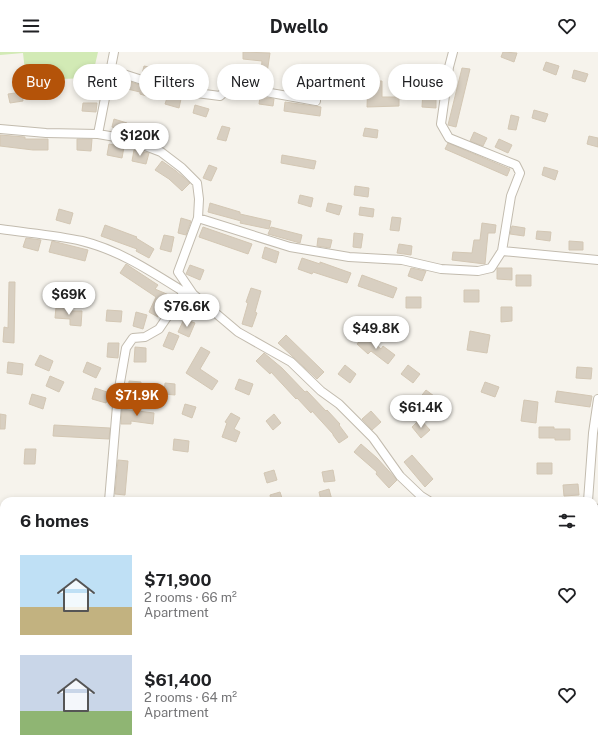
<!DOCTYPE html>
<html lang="en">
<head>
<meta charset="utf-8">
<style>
	body { margin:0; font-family:"Public Sans",sans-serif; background:#f6f6f6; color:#202124; height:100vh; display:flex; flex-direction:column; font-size:15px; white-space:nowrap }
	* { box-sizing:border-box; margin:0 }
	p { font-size:13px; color:#757577 }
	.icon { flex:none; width:22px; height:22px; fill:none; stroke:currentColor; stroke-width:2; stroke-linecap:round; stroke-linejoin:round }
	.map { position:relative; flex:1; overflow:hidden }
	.drawer { position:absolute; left:0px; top:445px; width:598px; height:256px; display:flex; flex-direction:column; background:#fff; border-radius:12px 12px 0 0; box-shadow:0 2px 6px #0003 }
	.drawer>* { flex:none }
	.banner { position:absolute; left:12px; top:12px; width:574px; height:36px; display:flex; gap:8px }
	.price { position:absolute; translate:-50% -34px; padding:0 9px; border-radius:14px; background:#fff; color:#222; font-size:13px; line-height:26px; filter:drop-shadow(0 1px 2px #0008) }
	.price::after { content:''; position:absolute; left:50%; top:24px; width:12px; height:9px; margin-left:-6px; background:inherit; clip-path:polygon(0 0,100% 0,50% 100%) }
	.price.current { background:#b45309; color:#fff }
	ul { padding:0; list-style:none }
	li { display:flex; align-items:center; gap:12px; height:100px; padding:0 20px }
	li span { display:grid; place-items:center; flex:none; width:112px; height:80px; border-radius:0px; color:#555 }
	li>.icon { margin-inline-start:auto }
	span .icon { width:48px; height:48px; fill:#fffc; stroke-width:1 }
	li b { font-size:17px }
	h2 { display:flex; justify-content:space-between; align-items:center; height:48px; padding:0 20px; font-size:17px }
	.pill { padding:0 14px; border-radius:18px; background:#fff; box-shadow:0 2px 6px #0003; font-size:14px; line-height:36px }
	.pill.current { background:#b45309; color:#fff }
	header { display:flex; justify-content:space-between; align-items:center; height:52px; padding:0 20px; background:#fff; font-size:18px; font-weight:700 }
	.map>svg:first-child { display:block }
	.green { fill:#d2eab5 }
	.building { fill:#d8cfc1; stroke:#d3c7b4 }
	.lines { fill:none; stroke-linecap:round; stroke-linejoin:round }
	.minor-casing { stroke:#c2bbae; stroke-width:10 }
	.minor { stroke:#fff; stroke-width:8 }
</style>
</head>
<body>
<header><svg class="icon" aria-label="menu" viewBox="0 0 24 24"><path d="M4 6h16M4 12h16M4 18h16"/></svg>Dwello<svg class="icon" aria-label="heart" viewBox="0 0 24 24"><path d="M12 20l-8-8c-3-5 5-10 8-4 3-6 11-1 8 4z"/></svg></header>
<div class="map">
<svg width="598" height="701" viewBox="0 0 598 701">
	<rect width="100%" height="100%" fill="#f6f3ec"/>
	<!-- green -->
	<path class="green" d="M0 0H98L92 26 26 28 23 1 0 3Z"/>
	<!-- building -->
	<path class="building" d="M243 0 270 1 267 21 261 20 262 9 243 7Z
		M503 0 517 1 514 10 501 5Z
		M546 10 559 14 556 23 543 18Z
		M144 14 174 20 172 28 142 22Z
		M462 16 470 17 456 75 448 73Z
		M574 18 588 22 585 30 572 26Z
		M121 27 156 38 153 46 140 42V40L119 35Z
		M295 29 309 31 307 40 294 37Z
		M368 29H382V45H399V54L367 55Z
		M422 30 436 32 434 47H436V56L422 55 423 39H421Z
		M327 34 341 37 339 45 326 42Z
		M22 40 23 49 10 51 8 42Z
		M168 43 181 47 179 56 165 52Z
		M260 45 274 47 273 54 259 52Z
		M285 50 321 55 320 64 284 59Z
		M83 51H97L96 60 82 59Z
		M195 53 209 57 206 65 193 61Z
		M534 58 548 62 545 70 532 66Z
		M511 63 519 65 516 78 508 77Z
		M114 67 127 71 125 79 112 75Z
		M222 74 230 76 226 89 217 87Z
		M365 76 378 78 377 86 363 84Z
		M153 79 166 83 164 91 151 87Z
		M474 80 487 86 483 94 470 89Z
		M0 83 25 85V87H48V98H33L0 94Z
		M589 84 598 86V95L587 92Z
		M77 87H92L91 99 77 98Z
		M499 87 512 93 508 101 495 95Z
		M448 91 510 117 507 124 445 97Z
		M109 92 124 95 122 106 107 103Z
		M134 98 149 101 146 112 132 109Z
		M282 103 316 109 314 117 281 111Z
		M162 109 176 119 190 131 182 139 169 127 155 118Z
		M209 113 217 116 211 129 203 126Z
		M544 115 558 119 555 128 542 123Z
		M355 134 369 136 368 145 354 143Z
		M300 143 313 146 311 155 298 151Z
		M210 151 240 160V162L271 169 269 177 240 171 241 169 208 160Z
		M328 151 342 154 339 163 326 159Z
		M360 155 374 157 373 165 359 163Z
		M59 157 73 161 70 172 56 168Z
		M392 165 401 166 399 179 390 178Z
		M181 166 191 169 186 183 178 181Z
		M482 171 496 173 495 181H488L485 212 452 208 453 200 472 201 474 188H480Z
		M105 173 137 185 136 186 154 197 149 206 136 199 137 197 101 184Z
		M512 174 525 176 524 184 510 182Z
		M203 175 252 192 248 202 199 185Z
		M271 175 302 183 300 191 268 182Z
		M537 179 551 180 550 189 536 187Z
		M354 181 363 182 361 196 353 195Z
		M164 183 174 185 171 200 160 197Z
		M26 186 41 188 38 199 23 195Z
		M318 186 332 188 330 196 317 194Z
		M52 189 88 198 85 209 49 200Z
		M569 189 583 190V198H569Z
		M399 192 412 194 411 203 397 201Z
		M265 195 279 200 276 211 262 206Z
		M302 206 320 212V210L351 221 347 231 313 220 312 222 298 217Z
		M126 212 158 233 155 237 169 243 158 265 149 260 156 245 120 221Z
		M190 213 204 218 200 228 186 222Z
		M411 216 426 219 422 229 408 224Z
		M497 216H512V228L497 227Z
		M362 223 397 236 393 246 358 234Z
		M516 223H531V234H516Z
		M9 230H15L14 291 3 290 4 275 8 276Z
		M251 236 261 239 255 260 257 261 252 275 242 272 248 251 246 250Z
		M464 238H479V250H464Z
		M406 245H421V256H406Z
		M56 255 71 256V259H82L81 274 70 273V267L55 266Z
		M501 255H512V269L501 270Z
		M107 258 122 259 121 270 106 269Z
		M136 260 147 263 143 277 133 274Z
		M184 267 195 271 189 285 178 280Z
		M470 279 490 283 487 301 467 298Z
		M169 280 179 284 173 298 163 294Z
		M286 283 324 320 317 327 278 291Z
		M365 283 381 297 383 294 395 303 388 312 371 299 368 302 357 292Z
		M108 291H119L118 306 107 305Z
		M135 295 146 296V310H134Z
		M201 295 210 300 200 317 218 329 212 338 186 321Z
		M264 301 282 316 305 340 307 339 326 359 327 358 340 372 339 373 348 385 339 391 333 383V382L312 359 311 361 297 346 296 347 271 320 270 322 256 309Z
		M40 303 53 309 49 319 35 313Z
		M8 310 23 312 22 323 7 321Z
		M87 310 101 316 96 326 83 320Z
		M345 313 356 322 350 331 338 322Z
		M408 313 420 322 413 331 401 322Z
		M577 315 592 316 591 327 576 326Z
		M50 324 64 330 59 340 46 334Z
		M239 327 253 332 249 343 235 337Z
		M129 329 141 330 140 345 128 344Z
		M485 330 499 335 495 345 481 340Z
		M165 331 175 332V343L164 342Z
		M95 336 110 341 106 351 92 347Z
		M426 338 438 347 431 356 419 347Z
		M557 339 592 344 590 355 555 350Z
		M32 342 46 346 43 357 29 352Z
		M524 348 538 350 536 371 521 369Z
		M185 352 196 355 192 366 182 362Z
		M122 357 154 361 153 372 131 369V372H121Z
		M371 359 381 370 372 378 362 367Z
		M231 361 240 366 234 377 240 380 236 390 222 385 227 371 225 370Z
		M0 362 6 363 5 377H0Z
		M274 362 281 371 273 378 266 369Z
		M420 367 430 378 421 386 412 375Z
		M54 373 110 376 109 387 53 384Z
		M539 375H554V377H570V388H555V386H539Z
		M174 387 189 389 188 400 173 398Z
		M361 392 377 406 397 428 389 436 376 422 377 420 354 400Z
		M25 397H36L35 412H24Z
		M412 403 433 427 425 435 404 410Z
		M118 408 128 409 125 443 115 442Z
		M537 411H552V422H537Z
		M274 418 277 428 267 431 264 421Z
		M333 418 335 429 324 430 322 420Z
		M578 432 579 443 564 444 563 433Z
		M329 437 332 448 321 449 319 440Z
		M280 440 283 449H271L270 443Z"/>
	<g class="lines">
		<defs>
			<path id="minor" d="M453 0 449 15 441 72 449 86 516 113 520 121 511 144 502 199
				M111 18 173 38 220 44 228 37 243 36 316 49
				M0 77 46 81 98 82 127 87 161 100 182 116 197 131 199 147 198 166 178 220 193 242
				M98 82 114 0
				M198 166 290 195 349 205 402 208 441 217 478 219 491 216 502 199 598 208
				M0 177C27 181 55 183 82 189 119 198 152 220 184 240L193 242 238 280 291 310 321 339 339 352 373 386 400 424 421 444 429 449
				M109 449 118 342 126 296 133 286 145 285 159 277 184 240
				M588 449 593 381 598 347
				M594 456 598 457
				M0 476 4 477
				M594 647H598
				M0 687 4 682
				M22 697 26 701
				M256 697V701
				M536 697 537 701"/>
		</defs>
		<!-- minor casing -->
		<use href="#minor" class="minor-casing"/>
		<!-- minor -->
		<use href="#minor" class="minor"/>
	</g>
</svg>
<b class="price" style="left:140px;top:105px">$120K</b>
<b class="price" style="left:69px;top:264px">$69K</b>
<b class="price" style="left:187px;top:276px">$76.6K</b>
<b class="price" style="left:376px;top:298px">$49.8K</b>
<b class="price current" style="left:137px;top:365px">$71.9K</b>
<b class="price" style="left:421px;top:377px">$61.4K</b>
<div class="banner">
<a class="pill current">Buy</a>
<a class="pill">Rent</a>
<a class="pill">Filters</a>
<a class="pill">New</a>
<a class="pill">Apartment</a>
<a class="pill">House</a>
</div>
<section class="drawer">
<h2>6 homes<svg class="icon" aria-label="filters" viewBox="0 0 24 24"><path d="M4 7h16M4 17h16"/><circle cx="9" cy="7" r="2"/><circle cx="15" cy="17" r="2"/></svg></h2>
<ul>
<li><span style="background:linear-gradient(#bfe0f5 65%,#c2b280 0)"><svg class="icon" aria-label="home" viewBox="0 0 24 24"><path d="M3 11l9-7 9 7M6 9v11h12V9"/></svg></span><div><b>$71,900</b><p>2 rooms · 66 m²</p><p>Apartment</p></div><svg class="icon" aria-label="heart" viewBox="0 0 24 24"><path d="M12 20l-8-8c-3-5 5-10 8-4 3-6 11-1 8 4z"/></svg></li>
<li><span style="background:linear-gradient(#c9d6e8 70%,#8fb573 0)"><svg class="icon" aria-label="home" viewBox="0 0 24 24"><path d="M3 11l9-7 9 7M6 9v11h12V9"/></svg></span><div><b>$61,400</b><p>2 rooms · 64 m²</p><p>Apartment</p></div><svg class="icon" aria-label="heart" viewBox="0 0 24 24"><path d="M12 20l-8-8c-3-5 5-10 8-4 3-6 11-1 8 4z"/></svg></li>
</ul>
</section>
</div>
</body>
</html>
